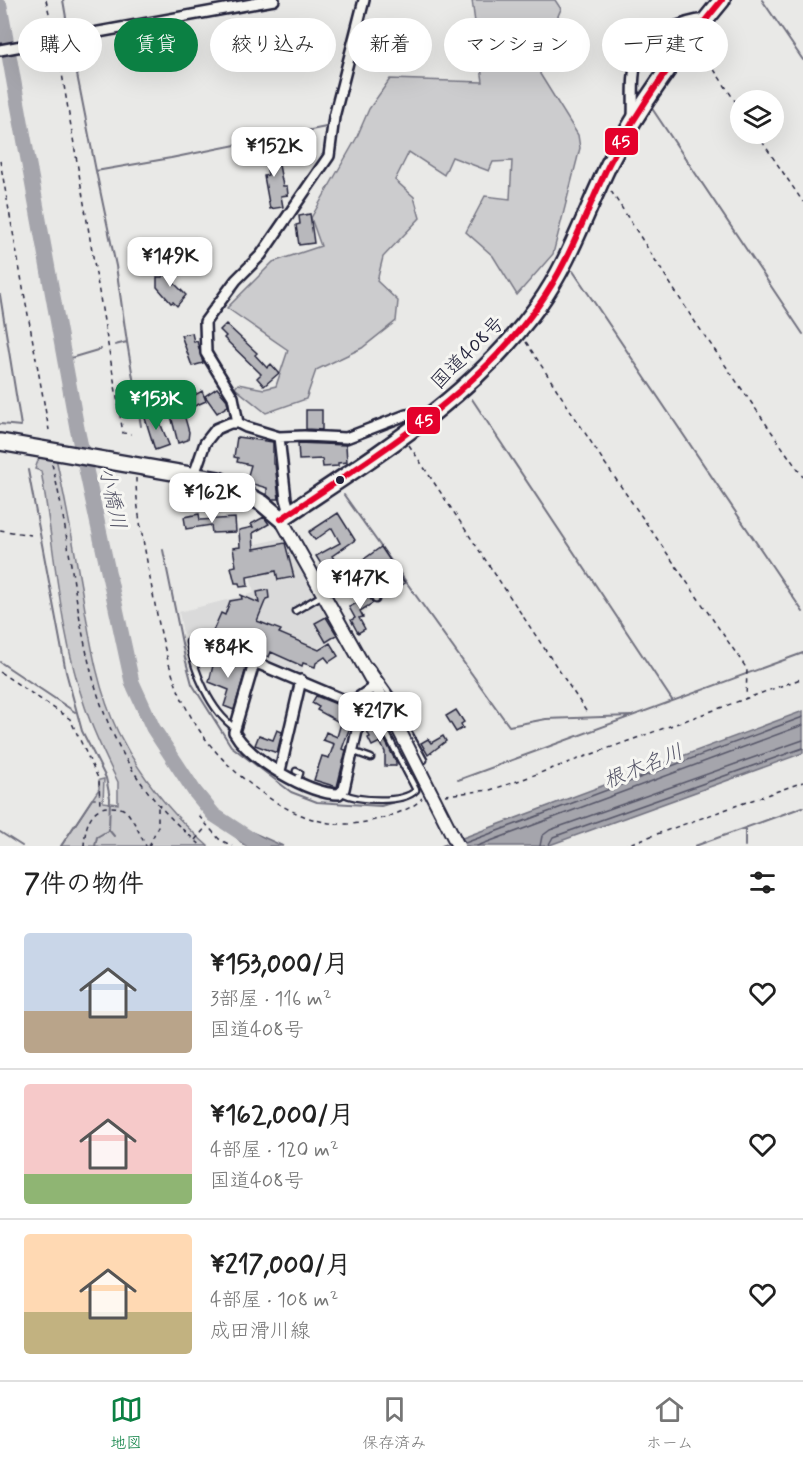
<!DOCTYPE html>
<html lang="ja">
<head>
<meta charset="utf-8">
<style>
	body { margin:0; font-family:Mynerve,"Klee One",sans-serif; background:#f2f2f2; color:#222; height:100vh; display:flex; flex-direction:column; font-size:22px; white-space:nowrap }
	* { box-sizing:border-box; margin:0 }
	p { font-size:20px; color:#767676 }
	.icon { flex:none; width:33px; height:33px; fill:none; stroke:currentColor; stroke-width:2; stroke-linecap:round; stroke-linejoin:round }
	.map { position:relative; height:846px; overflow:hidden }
	.side { display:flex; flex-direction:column; background:#fff; flex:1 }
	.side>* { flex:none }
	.hud { position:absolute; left:18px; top:18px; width:768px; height:54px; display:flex; gap:12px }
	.tools { position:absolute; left:730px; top:90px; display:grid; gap:12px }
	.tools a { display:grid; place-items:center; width:54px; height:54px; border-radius:50%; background:#fff; box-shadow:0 6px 24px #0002; font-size:30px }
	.price { position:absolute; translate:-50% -51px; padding:0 14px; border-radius:12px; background:#fff; color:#222; font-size:20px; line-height:39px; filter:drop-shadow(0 2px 3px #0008) }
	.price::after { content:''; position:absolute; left:50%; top:36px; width:18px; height:14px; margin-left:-9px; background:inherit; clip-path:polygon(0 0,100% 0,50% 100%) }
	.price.selected { background:#0b8043; color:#fff }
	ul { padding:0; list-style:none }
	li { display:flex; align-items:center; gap:18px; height:150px; padding:0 24px }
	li+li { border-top:2px solid #e0e0e0 }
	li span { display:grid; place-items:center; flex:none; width:168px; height:120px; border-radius:6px; color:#555 }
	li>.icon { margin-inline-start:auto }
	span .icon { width:72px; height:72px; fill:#fffc; stroke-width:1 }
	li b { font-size:26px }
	h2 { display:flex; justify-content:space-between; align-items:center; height:72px; padding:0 24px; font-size:26px }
	.tag { padding:0 21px; border-radius:27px; background:#fff; box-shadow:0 6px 24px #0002; font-size:21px; line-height:54px }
	.tag.selected { background:#0b8043; color:#fff }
	.dock { display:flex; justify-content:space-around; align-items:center; height:84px; border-top:2px solid #e0e0e0; background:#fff; font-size:16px; color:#767676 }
	.dock a { display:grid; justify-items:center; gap:3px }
	.dock .selected { color:#0b8043 }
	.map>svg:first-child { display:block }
	.built { fill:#dadada }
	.green { fill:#ccccce; stroke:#777784; stroke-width:1.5 }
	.water { fill:#a5a5ac; stroke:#71717f; stroke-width:1.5 }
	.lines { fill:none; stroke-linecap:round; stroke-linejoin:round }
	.shore { stroke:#565668; stroke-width:1.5 }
	.stream { stroke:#71717f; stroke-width:2 }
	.river { stroke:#a5a5ac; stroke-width:15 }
	.building { fill:#b8b8bc; stroke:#22223b; stroke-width:1.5 }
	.service-casing { stroke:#22223b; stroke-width:9 }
	.minor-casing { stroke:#22223b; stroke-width:14 }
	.secondary-casing { stroke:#22223b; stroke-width:16 }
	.trunk-casing { stroke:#22223b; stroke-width:20 }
	.path { stroke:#22223b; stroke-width:1.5; stroke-dasharray:4.5 4.5; stroke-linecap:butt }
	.service { stroke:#f6f6f2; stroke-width:4.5 }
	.minor { stroke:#f6f6f2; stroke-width:9 }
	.secondary { stroke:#f6f6f2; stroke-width:12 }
	.trunk { stroke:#f6f6f2; stroke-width:15 }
	.secondary-bridge-casing { stroke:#22223b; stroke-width:16; stroke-linecap:butt }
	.secondary-bridge { stroke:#f6f6f2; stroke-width:12 }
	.bus-1-casing { stroke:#f6f6f2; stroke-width:10 }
	.bus-1 { stroke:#e4002b; stroke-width:6 }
	.bus-dot { fill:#22223b; stroke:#f6f6f2; stroke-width:2 }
	.labels { text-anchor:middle; stroke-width:6; stroke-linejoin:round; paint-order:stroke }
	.street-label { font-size:20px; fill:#22223b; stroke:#f6f6f2 }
	.water-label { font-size:21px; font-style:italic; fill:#565668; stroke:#f6f6f2 }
	.line-badge { stroke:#f6f6f2; stroke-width:2 }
	.badge-label { font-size:16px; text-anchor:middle; font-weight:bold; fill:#fff }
</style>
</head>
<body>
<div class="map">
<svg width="803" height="846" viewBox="0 0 803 846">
	<rect width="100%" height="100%" fill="#e9e9e7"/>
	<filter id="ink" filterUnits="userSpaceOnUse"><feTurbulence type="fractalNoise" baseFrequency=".0167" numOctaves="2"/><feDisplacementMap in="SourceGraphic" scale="12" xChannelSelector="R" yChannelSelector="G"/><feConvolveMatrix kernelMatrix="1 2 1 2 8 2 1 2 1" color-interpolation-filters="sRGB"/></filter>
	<g filter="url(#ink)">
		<!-- built -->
		<path class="built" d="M286 537 340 635 308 654 301 673 199 632 183 634 179 612 254 593 244 547Z"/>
		<!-- green -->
		<path class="green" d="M472 0H555L561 9 544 48 540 74 578 135 580 148 553 254 517 295 493 256 466 232 485 196 510 199 512 161 493 162 489 171 452 157 444 175 409 152 395 180 414 197 420 218 383 257 377 281 398 301 396 321 362 348 316 370 306 399 266 413 235 388 238 384 264 389 276 386 288 350 227 308 273 262 321 246 311 218 356 139 369 109 390 79 483 82Z
			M39 458H56C66 502 74 547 82 592 90 639 97 689 118 732 140 776 171 814 208 846H61L99 789V780L104 779 103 802 118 804V782C106 758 94 733 85 707 59 631 55 550 41 471L35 469Z"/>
		<!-- water -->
		<path class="water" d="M803 711V753L547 846H441Z
			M214 815 283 846H248L243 844Z"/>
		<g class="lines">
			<!-- shore -->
			<path class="shore" d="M465 843 803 717
				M477 846 803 725
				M540 846 542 836 550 830 803 740
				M548 846 553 837 803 748"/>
			<!-- stream -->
			<path class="stream" d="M63 0 68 29
				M762 0 803 60
				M71 44 96 171
				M651 107 803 334
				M573 271 803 612
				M0 295 21 426 0 424
				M127 342 141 426
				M115 345 127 342 116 266 96 171 171 158 326 127
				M64 360 101 349
				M472 399 672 700
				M28 470 66 672 82 731 106 778 110 798 109 830 114 836
				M344 495 509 726 546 719 631 716
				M163 550 185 658 192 684 231 746 291 792 317 802 381 806 411 797
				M0 662 75 712
				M458 780 803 653
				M0 832 22 846
				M61 846 92 799H95
				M95 846 97 837 109 830
				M695 846 803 807
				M745 846V828"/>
			<!-- river -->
			<path class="river" d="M0 6 77 428 132 682 153 728 195 792 214 815 261 846"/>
		</g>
		<!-- building -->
		<path class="building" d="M275 144 283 186H287L288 195 281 196 283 207 270 209 264 176 268 175 263 146Z
			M310 214 314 243 299 245 296 225 300 224 299 216Z
			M169 270 177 278 173 282 186 295 177 306 173 302 171 303 157 287V277H162Z
			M226 324 257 353 255 355 267 368 271 364 279 373 264 386 257 378 261 374 224 338 226 336 220 330Z
			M192 333 194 342 197 341 203 363 192 366 181 335Z
			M217 388 227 400 228 406 217 413 205 396Z
			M202 391 206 401 183 411 189 432 188 440 178 443 168 404 188 399Z
			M155 410 169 445 155 450 144 415Z
			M306 410H322V430L306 429Z
			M237 437 273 442V464H275L279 499H272L267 495V488L246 482 251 465 237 462 238 458 234 457Z
			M298 443 346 445 347 462 338 463V466L323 467 322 459 299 460Z
			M338 513 355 540 332 556 339 567 325 577 320 569 323 567 316 556 340 543 332 528 315 540 309 532Z
			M199 514 200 520 235 518 236 532 212 533 211 525 186 529 184 517Z
			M264 517 269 524 253 533 254 549 285 543 294 577 278 580 276 571 247 577 248 586 240 587 239 583H235L231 567 236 566 233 548 240 547 239 530 253 527 251 524Z
			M381 547 405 583 380 599 372 585 375 584 360 562Z
			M268 590 269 598 266 599 257 621 281 630 279 633 319 650 330 643 338 656 329 662 325 657 316 663 315 667 303 663 302 666 271 652 269 657 212 633 221 613 225 615 230 601 242 599 241 595 259 603 257 592Z
			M365 590 373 603 360 611 363 617 359 618 365 629 358 633 351 620 355 618 349 607 361 601 357 595Z
			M326 617 337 635 326 642 315 623Z
			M216 653 223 656 221 663 234 667 235 662 246 668 234 710 224 706 229 690 209 682Z
			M316 696 354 711 349 721 351 724 342 749 346 750 337 787 314 780 322 756 329 758 334 744 323 740 326 732 337 737 341 723 317 710 319 707 312 703Z
			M456 710 464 722 461 724 463 728 456 732 446 716Z
			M375 721 396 762V766H385V752L380 742 372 746 368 738 370 737 365 727Z
			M277 730 282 732 277 753 255 745 259 735 273 740Z
			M443 736 446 741 428 755 421 743 428 739 431 743Z"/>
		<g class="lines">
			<defs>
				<path id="service" d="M295 611 360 573 376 600
					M198 638H192L189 642C194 671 210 711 235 728
					M370 666 404 714V724L424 760
					M352 751 371 758
					M296 771 300 773 297 782
					M342 793C358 801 403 804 416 790L365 692"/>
				<path id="minor" d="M0 50 274 0
					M633 118C634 99 631 74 638 57 648 35 684 21 706 19
					M238 423 233 397 206 353 205 322 236 280 261 255 329 156 334 117 364 0
					M279 437 286 499 290 513
					M194 475 205 443 216 429 230 423H238L246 427 279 437 304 436 346 438 406 415 429 413
					M198 638 344 700H355L375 686
					M255 660 234 732C249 759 308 794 339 794L344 789 361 713V696
					M280 771 301 680"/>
				<path id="secondary" d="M281 519 393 718"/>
				<path id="trunk" d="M0 442 219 480 262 503 281 519C373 457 472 398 538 306 569 263 586 211 609 164 640 104 679 52 722 0"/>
			</defs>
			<!-- service casing -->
			<use href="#service" class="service-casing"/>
			<!-- minor casing -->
			<use href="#minor" class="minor-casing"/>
			<!-- secondary casing -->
			<use href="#secondary" class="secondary-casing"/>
			<!-- trunk casing -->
			<use href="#trunk" class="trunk-casing"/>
			<!-- path -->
			<path class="path" d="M46 0 53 31
				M699 47 741 110
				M58 50 123 433 131 434
				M757 134 803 202
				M0 161 49 430
				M611 191 691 316 803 477
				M526 342 604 462 747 669 746 698
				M409 445 588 714
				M52 464C88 612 70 740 202 846
				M136 478C136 510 144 542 149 573 167 669 178 732 262 793 285 810 317 825 347 824 365 824 411 813 422 798
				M0 530 31 535
				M0 672 70 719 99 780 100 808
				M445 795 490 790 512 783 803 678
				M199 816 219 839 232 846
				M195 840 207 826
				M84 846C85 829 89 807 109 807 116 807 122 807 127 812 135 822 140 835 146 846
				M149 846 158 826V805
				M623 846 803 782"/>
			<!-- service -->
			<use href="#service" class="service"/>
			<!-- minor -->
			<use href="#minor" class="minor"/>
			<!-- secondary -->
			<use href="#secondary" class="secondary"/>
			<!-- trunk -->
			<use href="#trunk" class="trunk"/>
			<defs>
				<path id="secondary-bridge" d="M393 718 458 846"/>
			</defs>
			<!-- secondary-bridge casing -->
			<use href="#secondary-bridge" class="secondary-bridge-casing"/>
			<!-- secondary-bridge -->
			<use href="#secondary-bridge" class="secondary-bridge"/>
			<defs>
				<path id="bus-1" d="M281 519C373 457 472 398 538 306 569 263 586 211 609 164 640 104 679 52 722 0"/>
			</defs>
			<!-- bus-1 casing -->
			<use href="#bus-1" class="bus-1-casing"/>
			<!-- bus-1 -->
			<use href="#bus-1" class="bus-1"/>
		</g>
	</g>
	<!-- markers -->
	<circle class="bus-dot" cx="340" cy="480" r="5"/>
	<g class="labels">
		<!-- street labels -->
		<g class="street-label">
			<text transform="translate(467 352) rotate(-45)" y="7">国道408号</text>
		</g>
		<!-- water labels -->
		<g class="water-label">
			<text transform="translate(113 498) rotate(78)" y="7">小橋川</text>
			<text transform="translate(643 766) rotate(-22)" y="7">根木名川</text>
		</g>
	</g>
	<g class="line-badge">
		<rect x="604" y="127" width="35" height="29" rx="6" fill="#e4002b"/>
		<rect x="406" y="406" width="35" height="29" rx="6" fill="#e4002b"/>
	</g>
	<g class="badge-label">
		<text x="621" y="147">45</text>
		<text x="424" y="426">45</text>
	</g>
</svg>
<div class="tools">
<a><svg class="icon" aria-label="layers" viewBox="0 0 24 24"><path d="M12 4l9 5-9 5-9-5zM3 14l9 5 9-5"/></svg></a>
</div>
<b class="price" style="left:274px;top:178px">¥152K</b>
<b class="price" style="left:170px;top:288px">¥149K</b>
<b class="price selected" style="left:156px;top:431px">¥153K</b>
<b class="price" style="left:212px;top:524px">¥162K</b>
<b class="price" style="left:360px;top:610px">¥147K</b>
<b class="price" style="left:228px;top:679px">¥84K</b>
<b class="price" style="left:380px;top:743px">¥217K</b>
<div class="hud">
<a class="tag">購入</a>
<a class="tag selected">賃貸</a>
<a class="tag">絞り込み</a>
<a class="tag">新着</a>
<a class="tag">マンション</a>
<a class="tag">一戸建て</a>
</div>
</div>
<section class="side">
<h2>7件の物件<svg class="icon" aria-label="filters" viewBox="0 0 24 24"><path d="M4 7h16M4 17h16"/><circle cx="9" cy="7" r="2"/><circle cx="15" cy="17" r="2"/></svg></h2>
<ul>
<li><span style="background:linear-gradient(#c9d6e8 65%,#b9a48a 0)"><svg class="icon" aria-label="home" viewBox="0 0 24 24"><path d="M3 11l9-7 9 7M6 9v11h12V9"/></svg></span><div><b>¥153,000/月</b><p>3部屋 · 116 m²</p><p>国道408号</p></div><svg class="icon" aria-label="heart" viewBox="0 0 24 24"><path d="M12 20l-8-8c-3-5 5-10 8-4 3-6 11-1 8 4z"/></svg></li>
<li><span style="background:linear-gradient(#f6c9c9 75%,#8fb573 0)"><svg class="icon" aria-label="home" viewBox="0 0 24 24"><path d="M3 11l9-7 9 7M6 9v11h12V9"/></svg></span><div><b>¥162,000/月</b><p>4部屋 · 120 m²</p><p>国道408号</p></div><svg class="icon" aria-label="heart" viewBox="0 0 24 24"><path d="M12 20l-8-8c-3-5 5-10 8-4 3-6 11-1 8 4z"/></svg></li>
<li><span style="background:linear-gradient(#ffd9b3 65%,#c2b280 0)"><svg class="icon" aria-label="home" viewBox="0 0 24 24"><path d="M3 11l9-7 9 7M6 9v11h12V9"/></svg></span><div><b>¥217,000/月</b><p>4部屋 · 108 m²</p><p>成田滑川線</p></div><svg class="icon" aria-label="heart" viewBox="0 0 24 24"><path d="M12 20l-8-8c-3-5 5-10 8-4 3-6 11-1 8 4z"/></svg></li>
</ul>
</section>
<nav class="dock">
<a class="selected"><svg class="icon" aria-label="map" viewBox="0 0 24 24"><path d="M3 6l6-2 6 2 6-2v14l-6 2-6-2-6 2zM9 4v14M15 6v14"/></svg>地図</a>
<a><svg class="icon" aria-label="saved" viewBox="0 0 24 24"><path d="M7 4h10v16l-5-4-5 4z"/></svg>保存済み</a>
<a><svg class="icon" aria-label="home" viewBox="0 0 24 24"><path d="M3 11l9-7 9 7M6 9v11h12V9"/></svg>ホーム</a>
</nav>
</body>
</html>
